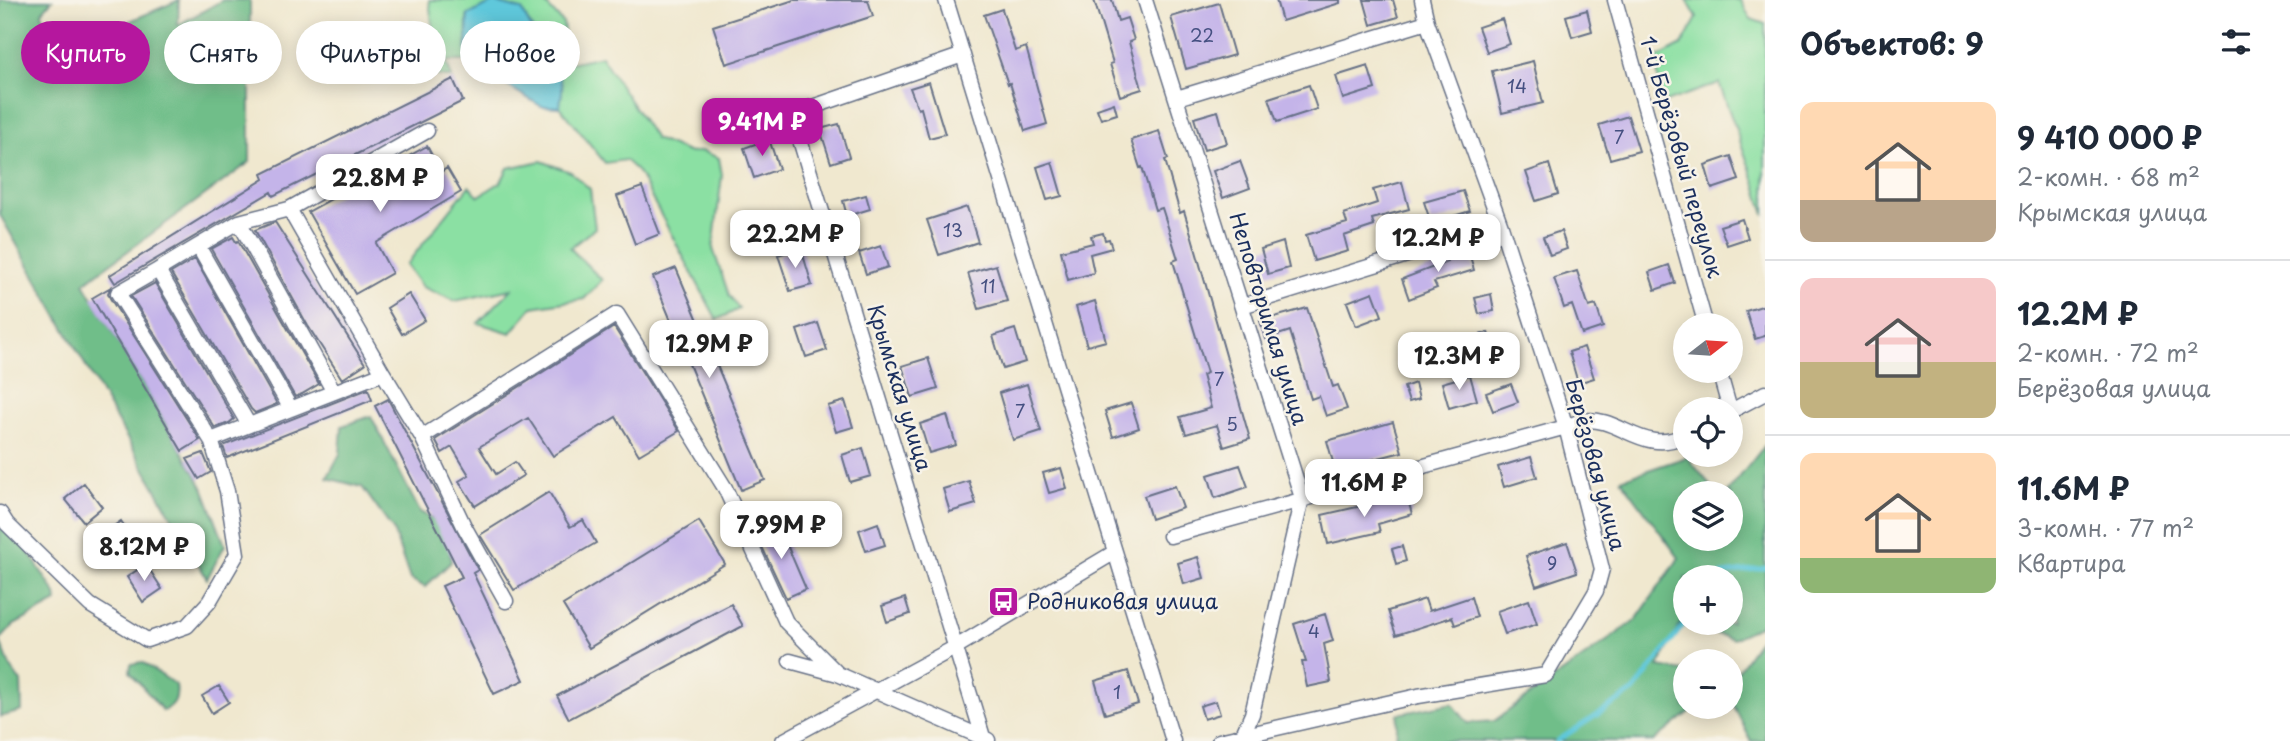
<!DOCTYPE html>
<html lang="ru">
<head>
<meta charset="utf-8">
<style>
	body { margin:0; font-family:"Playpen Sans",sans-serif; background:#f6f6f7; color:#1f2937; height:100vh; display:flex; flex-direction:column; font-size:26px; white-space:nowrap }
	* { box-sizing:border-box; margin:0 }
	p { font-size:23px; color:#747a83 }
	.icon { flex:none; width:38px; height:38px; fill:none; stroke:currentColor; stroke-width:2; stroke-linecap:round; stroke-linejoin:round }
	.map { position:relative; flex:1; overflow:hidden }
	.drawer { display:flex; flex-direction:column; background:#fff; width:525px }
	.drawer>* { flex:none }
	.top-card { position:absolute; left:21px; top:21px; width:665px; height:63px; display:flex; gap:14px }
	.needle { width:46px; rotate:73deg }
	.fabs { position:absolute; left:1673px; top:313px; display:grid; gap:14px }
	.fabs a { display:grid; place-items:center; width:70px; height:70px; border-radius:50%; background:#fff; box-shadow:0 4px 18px #0003; font-size:35px }
	.price { position:absolute; translate:-50% -60px; padding:0 16px; border-radius:14px; background:#fff; color:#222; font-size:23px; line-height:46px; filter:drop-shadow(0 2px 4px #0008) }
	.price::after { content:''; position:absolute; left:50%; top:42px; width:21px; height:16px; margin-left:-10px; background:inherit; clip-path:polygon(0 0,100% 0,50% 100%) }
	.price.on { background:#b5179e; color:#fff }
	ul { padding:0; list-style:none }
	li { display:flex; align-items:center; gap:21px; height:175px; padding:0 35px }
	li+li { border-top:2px solid #e0e1e3 }
	li span { display:grid; place-items:center; flex:none; width:196px; height:140px; border-radius:14px; color:#555 }
	li>.icon { margin-inline-start:auto }
	span .icon { width:84px; height:84px; fill:#fffc; stroke-width:1 }
	li b { font-size:30px }
	h2 { display:flex; justify-content:space-between; align-items:center; height:84px; padding:0 35px; font-size:30px }
	.tag { padding:0 24px; border-radius:32px; background:#fff; box-shadow:0 4px 18px #0003; font-size:24px; line-height:63px }
	.tag.on { background:#b5179e; color:#fff }
	main { display:flex; flex:1; min-height:0 }
	.map>svg:first-child { display:block }
	.green { fill:#8be0a3; stroke:#538880; stroke-width:2 }
	.forest { fill:#70be89; stroke:#467674; stroke-width:2; fill-rule:evenodd }
	.water { fill:#5fc8db; stroke:#3d7c9c; stroke-width:2 }
	.lines { fill:none; stroke-linecap:round; stroke-linejoin:round }
	.stream { stroke:#5fc8db; stroke-width:4.5 }
	.building { fill:#c4b4e9 }
	.minor-casing { stroke:#667086; stroke-width:17 }
	.minor { stroke:#fff; stroke-width:14 }
	.labels { text-anchor:middle; stroke-width:5; stroke-linejoin:round; paint-order:stroke }
	.number-label { font-size:18px; fill:#455081 }
	.street-label { font-size:21px; fill:#1b2f5e; stroke:#f7f3e8 }
	.poi-label { font-size:21px; fill:#1b2f5e; stroke:#f7f3e8; text-anchor:start }
</style>
</head>
<body>
<main>
<div class="map">
<svg width="1765" height="741" viewBox="0 0 1765 741">
	<rect width="100%" height="100%" fill="#f7f3e8"/>
	<filter id="ink" filterUnits="userSpaceOnUse"><feTurbulence type="fractalNoise" baseFrequency=".0143" numOctaves="2"/><feDisplacementMap in="SourceGraphic" scale="14" xChannelSelector="R" yChannelSelector="G"/><feConvolveMatrix kernelMatrix="1 2 1 2 8 2 1 2 1" color-interpolation-filters="sRGB"/></filter>
	<filter id="wash" filterUnits="userSpaceOnUse"><feTurbulence type="fractalNoise" baseFrequency=".00686" numOctaves="4" result="noise"/><feDisplacementMap in="SourceGraphic" scale="28" xChannelSelector="R" yChannelSelector="G"/><feGaussianBlur stdDeviation="1.57" result="paint"/><feColorMatrix in="noise" values="0 0 0 0 0 0 0 0 0 0 0 0 0 0 0 0 0 1.4 0 .05"/><feComposite in="paint" operator="in"/></filter>
	<g filter="url(#wash)">
		<rect width="100%" height="100%" fill="#f0e8cf"/>
		<!-- green -->
		<path class="green" d="M429 0H542L563 23 569 63 601 56 655 139 690 153 702 151 719 158 722 175 713 249 729 295 739 309 717 320 638 172 625 160 605 163 560 107C560 101 563 91 562 85 558 62 532 34 522 10L467 17 466 61H446L452 78 413 71 416 48 433 31Z
			M1687 0H1740L1751 19 1765 24V215L1756 185 1719 83 1663 103 1655 59 1682 45 1697 18Z
			M541 161 571 172 590 189 595 228 570 248 602 280 584 299 532 307 511 333 478 323 512 289 455 301 422 287 406 265 469 186 479 196 501 182 508 168Z"/>
		<!-- forest -->
		<path class="forest" d="M0 0H52L42 12 48 44 93 37 179 0 178 25 223 0H250V162L84 283 203 487 225 545 207 579 0 215Z
			M371 416 420 512 447 526 451 562 425 587 410 579 393 530 362 487 327 478 340 454 342 426Z
			M1765 445V623L1733 639 1681 623 1658 667 1685 671V707H1696L1654 741H1396L1398 714 1452 703 1468 723 1494 721 1636 620 1679 558 1621 479 1687 457 1717 493 1685 494V539H1731V494L1727 493ZM1685 578H1731V623H1685Z
			M0 521 23 544 56 594 57 602 14 625 0 640Z
			M1765 631V741H1751L1731 700V681Z
			M0 641 10 666 21 682 22 711 0 717Z
			M142 662 176 685C178 698 175 705 163 711L130 672 131 664Z"/>
		<!-- water -->
		<path class="water" d="M494 2 522 10C532 34 557 61 562 85 563 91 560 101 560 107L541 106 466 61 468 15Z"/>
		<g class="lines">
			<!-- stream -->
			<path class="stream" d="M1719 578 1722 574 1765 568
				M1557 741 1634 691 1685 623"/>
		</g>
		<g id="blocks">
			<!-- building -->
			<path class="building" d="M794 0H868L873 16 726 64 713 26Z
				M1094 0H1112L1118 21 1127 18 1134 40 1129 42 1142 89 1120 96 1110 64 1113 63Z
				M1276 0H1340V3L1282 21Z
				M1364 0H1393L1398 17 1371 25Z
				M1219 3 1234 55 1186 69 1171 17Z
				M1002 9 1015 51 1026 47 1047 124 1025 131 1010 83 1008 84 984 15Z
				M1587 10 1592 31 1572 37 1566 16Z
				M1502 19 1510 44 1487 52 1478 27Z
				M1533 61 1543 103 1502 113 1492 71Z
				M1368 66 1375 89 1343 99 1336 76Z
				M453 79 463 101 273 196 271 192 115 283 110 275 264 179 262 174Z
				M929 82 945 134 929 138 921 108 918 109 910 88Z
				M1309 85 1317 109 1277 122 1269 98Z
				M1114 103 1117 114 1101 119 1097 109Z
				M1218 111 1227 143 1204 150 1194 118Z
				M1628 116 1639 151 1610 159 1599 125Z
				M839 124 849 157 831 163 820 129Z
				M1159 131 1168 159 1165 160 1180 213 1184 211 1192 237 1250 439 1224 447 1217 425 1186 434 1180 417 1211 408 1202 375 1207 373 1173 261 1178 259 1162 208 1155 210 1142 167 1140 168 1131 140Z
				M769 139 779 169 754 178 744 148Z
				M427 146 441 172 447 168 461 192 376 243 392 273 355 294 308 212Z
				M1731 156 1739 180 1712 189 1705 165Z
				M1240 161 1250 188 1223 198 1213 171Z
				M1052 162 1062 196 1047 200 1037 167Z
				M1549 164 1558 194 1536 201 1526 172Z
				M1402 182 1409 209 1372 219 1374 226 1344 236 1348 251 1314 261 1306 235 1347 223 1344 214 1377 203 1373 190Z
				M642 187 660 234 635 244 617 196Z
				M1463 191 1470 211 1431 223 1424 202Z
				M866 195 870 209 847 216 843 201Z
				M967 207 978 242 939 255 927 220Z
				M1742 219 1748 238 1727 245 1720 226Z
				M275 222 365 364 344 378 342 379 308 326 255 230Z
				M1561 231 1567 249 1550 255 1543 237Z
				M1103 233 1105 240 1109 239 1112 248 1090 254 1094 273 1068 280 1061 251 1093 243 1091 236Z
				M233 237 236 242 238 241 319 384 302 394 295 397 211 249Z
				M1283 242 1289 268 1268 274 1261 249Z
				M881 246 888 267 866 274 859 253Z
				M801 248 812 285 790 291 778 255Z
				M1468 249 1474 270 1434 282 1437 288 1409 299 1402 279 1447 262 1445 256Z
				M195 259 277 404 255 413 251 409 171 273Z
				M996 265 1007 301 979 309 968 273Z
				M1669 265 1675 283 1655 290 1649 272Z
				M676 268 765 480 741 490 653 277Z
				M1577 271 1589 307 1596 305 1603 327 1582 334 1572 305 1564 308 1554 278Z
				M155 283 234 419 229 423 215 428 131 296Z
				M111 287 108 293 110 298 200 440 182 451 92 298Z
				M1373 292 1382 316 1356 326 1347 302Z
				M409 294 425 320 402 334 387 308Z
				M1491 294 1494 311 1479 314 1475 298Z
				M1095 301 1106 341 1087 346 1076 307Z
				M1765 305V336L1755 339 1746 311Z
				M1307 308 1333 387 1338 385 1347 409 1326 416 1319 396 1311 399 1290 331 1266 339 1260 321Z
				M818 323 827 350 806 357 797 330Z
				M614 327 679 431 639 455 616 417 553 456 528 418 479 447 496 474 515 462 524 475 475 506 459 481 469 475 452 447 442 453 435 440Z
				M1015 329 1025 362 1003 369 993 336Z
				M1488 332 1491 343 1474 349 1471 338Z
				M1584 347 1594 378 1578 383 1569 352Z
				M928 358 938 389 912 397 902 366Z
				M1470 375 1477 400 1449 408 1442 383Z
				M1415 383 1419 399 1409 402 1404 387Z
				M1027 384 1041 431 1013 440 999 393Z
				M1511 384 1518 402 1493 411 1486 393Z
				M368 389 372 400 227 458 223 446Z
				M388 399 478 570 473 573 524 680 494 694 442 586 462 577 375 406Z
				M845 401 853 427 836 432 828 406Z
				M1131 403 1139 428 1113 437 1105 411Z
				M947 415 956 445 929 453 920 424Z
				M1393 422 1402 452 1335 469 1327 441Z
				M863 448 871 476 850 482 842 455Z
				M203 453 211 472 199 479 187 459Z
				M1531 457 1537 477 1504 487 1498 467Z
				M1240 465 1248 487 1215 498 1208 475Z
				M1061 468 1067 488 1049 493 1043 473Z
				M969 481 976 504 950 512 943 489Z
				M84 483 102 507 84 522 65 499Z
				M1175 486 1183 508 1151 519 1144 496Z
				M549 492 570 527 583 520 596 543 514 590 480 535Z
				M1406 493 1412 514 1378 524 1380 532 1328 544 1322 515 1392 499Z
				M121 521 130 534 113 547 104 533Z
				M699 521 725 564 589 648 563 605Z
				M878 523 885 545 866 551 859 530Z
				M778 524 806 589 786 598 756 534Z
				M1567 542 1577 572 1536 586 1526 556Z
				M1402 546 1406 561 1396 564 1392 549Z
				M1198 557 1204 578 1184 584 1178 563Z
				M146 564 162 589 143 602 127 577Z
				M1471 597 1477 617 1455 625 1452 617 1396 635 1388 611 1425 599 1429 611Z
				M905 598 910 614 887 622 882 606Z
				M1529 600 1537 624 1505 634 1497 611Z
				M731 604 743 626 569 719 557 696Z
				M1325 614 1333 641 1324 644 1331 682 1307 687 1302 662H1306L1294 624Z
				M1128 671 1138 704 1105 714 1095 681Z
				M219 686 229 702 212 713 202 696Z
				M1216 701 1220 714 1204 719 1200 706Z"/>
		</g>
	</g>
	<g filter="url(#ink)">
		<use href="#blocks" fill-opacity="0" stroke="#667086" stroke-width="2"/>
		<g class="lines">
			<defs>
				<path id="minor" d="M946 0 1173 741
					M1145 0 1302 498 1252 714 1243 734
					M1615 0 1706 326
					M963 55 792 114 983 737
					M1177 98 1427 22
					M289 209 427 131
					M239 222 289 209 383 373
					M198 246 239 222 334 392
					M158 270 198 246 291 409
					M1242 306 1501 226
					M1719 371 1730 410
					M1731 411 1765 393
					M422 437 617 314 725 488 786 622 838 674
					M211 440 118 293 158 270 249 425
					M0 513 7 524 90 605 147 640 187 626 209 602 237 554 227 491 211 440 383 373 422 437 464 526 506 601
					M1170 536 1566 427C1571 425 1577 422 1582 421 1618 414 1643 457 1685 435
					M790 661 838 674 988 740
					M783 741 956 647 1115 552
					M1219 741 1418 696 1546 675 1596 591 1602 569 1566 427 1501 226 1427 22 1422 0"/>
			</defs>
			<!-- minor casing -->
			<use href="#minor" class="minor-casing"/>
			<!-- minor -->
			<use href="#minor" class="minor"/>
		</g>
	</g>
	<!-- icons -->
	<defs>
		<symbol id="bus-square" viewBox="-11 -11 22 22"><rect x="-9" y="-9" width="18" height="18" rx="4" fill="#b5179e" stroke="#f7f3e8"/><path d="M-5-6H5V4H4V6H2V4H-2V6H-4V4H-5ZM-3.5-4V0h7V-4ZM-3.5 1.2v1.5H-2V1.2ZM2 1.2v1.5H3.5V1.2Z" fill="#fff"/></symbol>
	</defs>
	<g fill-rule="evenodd">
		<use href="#bus-square" x="986" y="584" width="35" height="35"/>
	</g>
	<g class="labels">
		<!-- number labels -->
		<g class="number-label">
			<text x="1202" y="42">22</text>
			<text x="1517" y="93">14</text>
			<text x="1619" y="144">7</text>
			<text x="953" y="237">13</text>
			<text x="988" y="293">11</text>
			<text x="1219" y="386">7</text>
			<text x="1020" y="418">7</text>
			<text x="1232" y="431">5</text>
			<text x="1552" y="570">9</text>
			<text x="1314" y="638">4</text>
			<text x="1117" y="699">1</text>
		</g>
		<!-- street labels -->
		<g class="street-label">
			<text transform="translate(1681 157) rotate(74)" y="7">1-й Берёзовый переулок</text>
			<text transform="translate(1268 319) rotate(73)" y="7">Неповторимая улица</text>
			<text transform="translate(899 388) rotate(73)" y="7">Крымская улица</text>
			<text transform="translate(1595 465) rotate(75)" y="7">Берёзовая улица</text>
		</g>
		<!-- poi labels -->
		<g class="poi-label">
			<text x="1027" y="609">Родниковая улица</text>
		</g>
	</g>
</svg>
<div class="fabs">
<a><svg class="needle" viewBox="-14 -14 28 28"><path d="M0-13l5 13h-10z" fill="#e53935"/><path d="M0 13l5-13h-10z" fill="#747a83"/></svg></a>
<a><svg class="icon" aria-label="locate" viewBox="0 0 24 24"><circle cx="12" cy="12" r="6"/><path d="M12 2v4M12 18v4M2 12h4M18 12h4"/></svg></a>
<a><svg class="icon" aria-label="layers" viewBox="0 0 24 24"><path d="M12 4l9 5-9 5-9-5zM3 14l9 5 9-5"/></svg></a>
<a>+</a>
<a>−</a>
</div>
<b class="price on" style="left:762px;top:158px">9.41M ₽</b>
<b class="price" style="left:380px;top:214px">22.8M ₽</b>
<b class="price" style="left:795px;top:270px">22.2M ₽</b>
<b class="price" style="left:1438px;top:274px">12.2M ₽</b>
<b class="price" style="left:709px;top:380px">12.9M ₽</b>
<b class="price" style="left:1459px;top:392px">12.3M ₽</b>
<b class="price" style="left:1364px;top:519px">11.6M ₽</b>
<b class="price" style="left:781px;top:561px">7.99M ₽</b>
<b class="price" style="left:144px;top:583px">8.12M ₽</b>
<div class="top-card">
<a class="tag on">Купить</a>
<a class="tag">Снять</a>
<a class="tag">Фильтры</a>
<a class="tag">Новое</a>
</div>
</div>
<section class="drawer">
<h2>Объектов: 9<svg class="icon" aria-label="filters" viewBox="0 0 24 24"><path d="M4 7h16M4 17h16"/><circle cx="9" cy="7" r="2"/><circle cx="15" cy="17" r="2"/></svg></h2>
<ul>
<li><span style="background:linear-gradient(#ffd9b3 70%,#b9a48a 0)"><svg class="icon" aria-label="home" viewBox="0 0 24 24"><path d="M3 11l9-7 9 7M6 9v11h12V9"/></svg></span><div><b>9 410 000 ₽</b><p>2-комн. · 68 m²</p><p>Крымская улица</p></div></li>
<li><span style="background:linear-gradient(#f6c9c9 60%,#c2b280 0)"><svg class="icon" aria-label="home" viewBox="0 0 24 24"><path d="M3 11l9-7 9 7M6 9v11h12V9"/></svg></span><div><b>12.2M ₽</b><p>2-комн. · 72 m²</p><p>Берёзовая улица</p></div></li>
<li><span style="background:linear-gradient(#ffd9b3 75%,#8fb573 0)"><svg class="icon" aria-label="home" viewBox="0 0 24 24"><path d="M3 11l9-7 9 7M6 9v11h12V9"/></svg></span><div><b>11.6M ₽</b><p>3-комн. · 77 m²</p><p>Квартира</p></div></li>
</ul>
</section>
</main>
</body>
</html>
